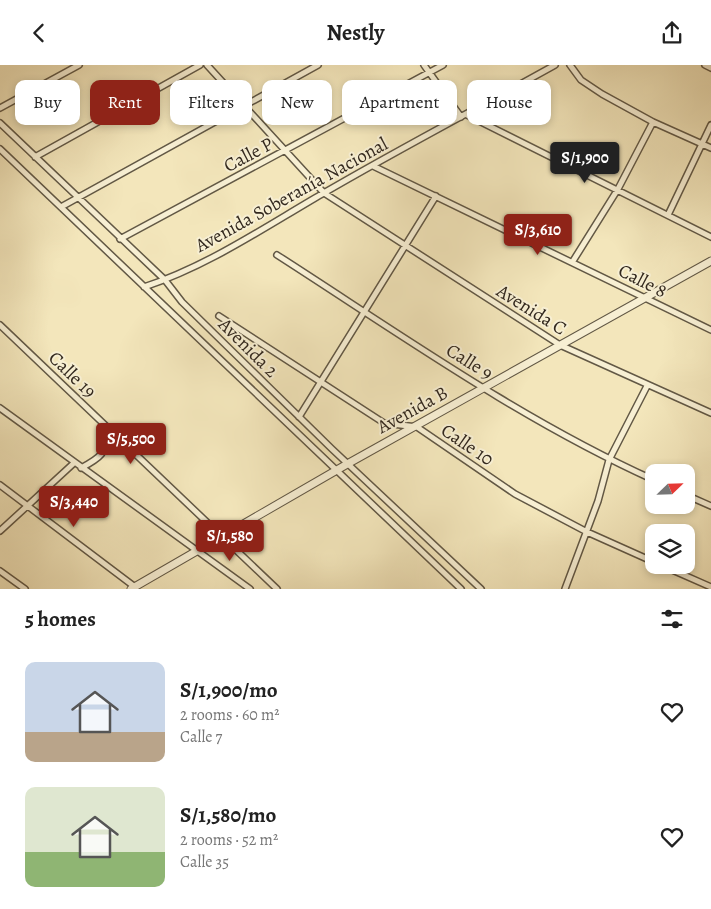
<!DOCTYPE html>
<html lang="en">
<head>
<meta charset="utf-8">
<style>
	body { margin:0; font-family:Alegreya,serif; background:#f6f6f6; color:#222; height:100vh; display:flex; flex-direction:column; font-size:19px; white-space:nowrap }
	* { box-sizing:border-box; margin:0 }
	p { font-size:16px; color:#767676 }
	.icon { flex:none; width:28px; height:28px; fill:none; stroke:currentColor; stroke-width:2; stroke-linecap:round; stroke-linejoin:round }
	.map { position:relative; height:524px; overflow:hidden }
	.side { display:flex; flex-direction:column; background:#fff; flex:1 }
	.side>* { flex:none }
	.guide { position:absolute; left:15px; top:15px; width:681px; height:45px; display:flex; gap:10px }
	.needle { width:32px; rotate:67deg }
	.fabs { position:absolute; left:645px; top:399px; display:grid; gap:10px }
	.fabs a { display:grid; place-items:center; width:50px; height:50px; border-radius:10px; background:#fff; box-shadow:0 2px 8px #0003; font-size:25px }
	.price { position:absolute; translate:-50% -42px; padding:0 11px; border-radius:5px; background:#8f2418; color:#fff; font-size:16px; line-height:32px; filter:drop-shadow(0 1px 2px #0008) }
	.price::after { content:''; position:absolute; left:50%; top:30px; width:15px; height:11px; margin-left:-8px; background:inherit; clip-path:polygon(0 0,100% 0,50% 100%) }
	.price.current { background:#222; color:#fff }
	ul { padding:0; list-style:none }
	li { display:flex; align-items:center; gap:15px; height:125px; padding:0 25px }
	li span { display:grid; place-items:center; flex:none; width:140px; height:100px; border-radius:10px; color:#555 }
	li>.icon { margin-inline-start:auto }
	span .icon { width:60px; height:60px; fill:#fffc; stroke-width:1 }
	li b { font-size:21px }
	h2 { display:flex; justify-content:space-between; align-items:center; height:60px; padding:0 25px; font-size:21px }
	.tag { padding:0 18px; border-radius:10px; background:#fff; box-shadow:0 2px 8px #0003; font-size:18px; line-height:45px }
	.tag.current { background:#8f2418; color:#fff }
	header { display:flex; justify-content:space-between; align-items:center; height:65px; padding:0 25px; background:#fff; font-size:22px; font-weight:600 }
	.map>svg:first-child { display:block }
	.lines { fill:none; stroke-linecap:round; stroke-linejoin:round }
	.minor-casing { stroke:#625845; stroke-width:8 }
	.tertiary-casing { stroke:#625845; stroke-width:9 }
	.minor { stroke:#f7efd3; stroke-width:5 }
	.tertiary { stroke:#f7efd3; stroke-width:7 }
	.labels { text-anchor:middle; stroke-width:4; stroke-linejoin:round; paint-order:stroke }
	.street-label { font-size:19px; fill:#32281e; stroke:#f7efd3 }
</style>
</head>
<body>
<header><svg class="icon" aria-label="back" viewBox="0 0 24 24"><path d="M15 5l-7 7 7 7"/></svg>Nestly<svg class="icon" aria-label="share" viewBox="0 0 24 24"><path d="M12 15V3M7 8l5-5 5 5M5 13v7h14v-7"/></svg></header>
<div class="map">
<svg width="711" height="524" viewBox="0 0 711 524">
	<rect width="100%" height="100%" fill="#f3e6bb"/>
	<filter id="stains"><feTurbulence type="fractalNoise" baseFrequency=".004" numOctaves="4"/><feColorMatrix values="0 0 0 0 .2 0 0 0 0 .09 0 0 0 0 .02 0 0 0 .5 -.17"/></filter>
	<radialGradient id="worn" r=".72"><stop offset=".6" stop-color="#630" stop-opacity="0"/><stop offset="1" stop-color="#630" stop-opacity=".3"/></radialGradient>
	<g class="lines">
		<defs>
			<path id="minor" d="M207 0 324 128 560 280 711 348
				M424 0 461 52
				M570 0 581 15 602 29 653 57 711 83
				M705 0 711 3
				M0 43 79 0
				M467 50 711 172
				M0 58 165 215 182 237 332 384 481 524
				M0 84 461 524
				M35 92 200 0
				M373 101 711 265
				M61 142 318 0
				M668 150 711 60
				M120 174 443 0
				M277 190C400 269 521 355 654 415
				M573 196 618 124 653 57
				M144 222C208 201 265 162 322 129 399 84 478 43 555 0
				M219 251 384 358 417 362 515 429 587 467 654 497
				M0 260 277 524
				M0 343 250 524
				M299 352 436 131
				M81 403C102 392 104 389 111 367
				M0 420 135 522
				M686 430 711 441
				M0 466 74 398
				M661 500 711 522
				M0 506 25 524
				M565 524 598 436 609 395 647 321"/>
			<path id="tertiary" d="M131 524 349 398 711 196"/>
		</defs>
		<!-- minor casing -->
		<use href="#minor" class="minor-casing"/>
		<!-- tertiary casing -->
		<use href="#tertiary" class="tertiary-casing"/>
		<!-- minor -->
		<use href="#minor" class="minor"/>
		<!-- tertiary -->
		<use href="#tertiary" class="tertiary"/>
	</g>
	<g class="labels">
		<!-- street labels -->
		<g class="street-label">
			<text transform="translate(248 89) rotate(-28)" y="7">Calle P</text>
			<text transform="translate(291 129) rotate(-29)" y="7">Avenida Soberanía Nacional</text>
			<text transform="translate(643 215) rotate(27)" y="7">Calle 8</text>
			<text transform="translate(532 244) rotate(32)" y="7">Avenida C</text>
			<text transform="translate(249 282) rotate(45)" y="7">Avenida 2</text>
			<text transform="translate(470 296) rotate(32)" y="7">Calle 9</text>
			<text transform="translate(73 309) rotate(44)" y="7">Calle 19</text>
			<text transform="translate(412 344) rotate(-29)" y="7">Avenida B</text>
			<text transform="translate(468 379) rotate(34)" y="7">Calle 10</text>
		</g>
	</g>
	<rect width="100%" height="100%" filter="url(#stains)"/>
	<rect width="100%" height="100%" fill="url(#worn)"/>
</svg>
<div class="fabs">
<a><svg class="needle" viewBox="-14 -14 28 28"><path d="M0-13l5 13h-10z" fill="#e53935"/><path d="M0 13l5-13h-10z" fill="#767676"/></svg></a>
<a><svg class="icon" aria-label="layers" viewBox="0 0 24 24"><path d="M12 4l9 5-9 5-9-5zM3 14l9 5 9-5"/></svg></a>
</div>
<b class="price current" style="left:585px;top:119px">S/1,900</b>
<b class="price" style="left:538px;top:191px">S/3,610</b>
<b class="price" style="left:131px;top:400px">S/5,500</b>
<b class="price" style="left:74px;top:463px">S/3,440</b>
<b class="price" style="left:230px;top:497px">S/1,580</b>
<div class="guide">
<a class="tag">Buy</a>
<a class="tag current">Rent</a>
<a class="tag">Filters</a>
<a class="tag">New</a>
<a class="tag">Apartment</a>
<a class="tag">House</a>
</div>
</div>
<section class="side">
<h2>5 homes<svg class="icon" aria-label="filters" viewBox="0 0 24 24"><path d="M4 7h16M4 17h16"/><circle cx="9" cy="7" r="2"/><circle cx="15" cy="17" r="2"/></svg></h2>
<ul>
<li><span style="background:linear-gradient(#c9d6e8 70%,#b9a48a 0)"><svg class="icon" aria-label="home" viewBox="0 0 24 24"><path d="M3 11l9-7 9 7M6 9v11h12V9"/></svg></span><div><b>S/1,900/mo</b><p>2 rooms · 60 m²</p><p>Calle 7</p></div><svg class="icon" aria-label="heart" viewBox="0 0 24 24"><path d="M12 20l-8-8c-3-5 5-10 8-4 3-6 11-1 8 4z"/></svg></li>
<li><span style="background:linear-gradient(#dfe7d0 65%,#8fb573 0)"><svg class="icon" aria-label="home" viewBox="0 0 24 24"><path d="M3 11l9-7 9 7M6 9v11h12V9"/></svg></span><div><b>S/1,580/mo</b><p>2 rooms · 52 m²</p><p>Calle 35</p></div><svg class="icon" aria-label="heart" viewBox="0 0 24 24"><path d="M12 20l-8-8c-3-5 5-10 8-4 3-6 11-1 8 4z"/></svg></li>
</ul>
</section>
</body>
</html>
